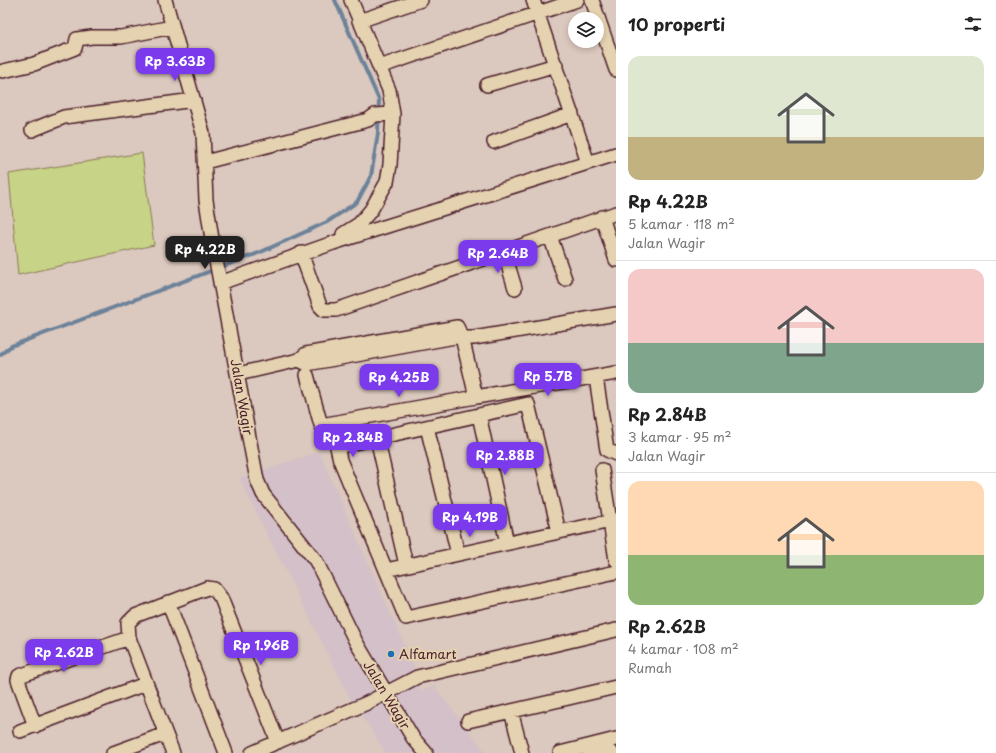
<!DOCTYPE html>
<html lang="id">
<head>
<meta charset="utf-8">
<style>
	body { margin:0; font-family:"Playpen Sans",sans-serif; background:#f6f6f6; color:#222; height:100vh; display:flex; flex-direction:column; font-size:15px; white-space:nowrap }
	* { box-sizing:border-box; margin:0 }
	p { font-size:13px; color:#767676 }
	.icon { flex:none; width:22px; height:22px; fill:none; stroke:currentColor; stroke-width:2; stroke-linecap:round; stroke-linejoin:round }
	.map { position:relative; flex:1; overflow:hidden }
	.panel { display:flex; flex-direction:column; background:#fff; width:380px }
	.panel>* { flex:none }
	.fabs { position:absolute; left:568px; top:12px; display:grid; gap:8px }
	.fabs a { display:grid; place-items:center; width:36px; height:36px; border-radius:50%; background:#fff; box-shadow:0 2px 6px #0003; font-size:20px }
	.price { position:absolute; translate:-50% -34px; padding:0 9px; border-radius:8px; background:#7c3aed; color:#fff; font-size:13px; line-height:26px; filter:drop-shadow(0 1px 2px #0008) }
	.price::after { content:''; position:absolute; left:50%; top:24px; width:12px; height:9px; margin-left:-6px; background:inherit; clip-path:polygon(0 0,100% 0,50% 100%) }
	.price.on { background:#222; color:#fff }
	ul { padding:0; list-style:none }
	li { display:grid; align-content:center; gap:8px; height:212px; padding:0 12px }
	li+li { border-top:1px solid #e0e0e0 }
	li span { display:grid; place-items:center; height:124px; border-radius:12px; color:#555 }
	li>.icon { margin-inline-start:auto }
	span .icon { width:72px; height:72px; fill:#fffc; stroke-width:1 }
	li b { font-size:17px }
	h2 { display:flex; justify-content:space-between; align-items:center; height:48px; padding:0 12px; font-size:17px }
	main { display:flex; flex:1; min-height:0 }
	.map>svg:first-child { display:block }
	.built { fill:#d4c0c8 }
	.green { fill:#c7d386; stroke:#887958 }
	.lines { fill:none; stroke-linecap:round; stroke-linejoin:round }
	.stream { stroke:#6c8299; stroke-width:4 }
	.minor-casing { stroke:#4a1f2b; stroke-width:16 }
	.minor { stroke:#e5d2b0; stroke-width:13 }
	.poi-dot { fill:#1f6fb2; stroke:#e5d2b0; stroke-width:1.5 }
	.labels { text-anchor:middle; stroke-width:4; stroke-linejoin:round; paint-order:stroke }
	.street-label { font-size:13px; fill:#4a1f2b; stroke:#e5d2b0 }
	.poi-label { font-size:13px; fill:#4a1f2b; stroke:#e5d2b0; text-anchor:start }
</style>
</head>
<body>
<main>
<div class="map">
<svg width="616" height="753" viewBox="0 0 616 753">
	<rect width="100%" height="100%" fill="#dbc8be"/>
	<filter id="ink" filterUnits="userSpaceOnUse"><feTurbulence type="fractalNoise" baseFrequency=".025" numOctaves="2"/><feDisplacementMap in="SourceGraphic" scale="8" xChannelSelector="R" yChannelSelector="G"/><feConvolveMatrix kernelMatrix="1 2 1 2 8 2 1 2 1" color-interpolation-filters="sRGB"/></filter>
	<g filter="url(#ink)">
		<!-- built -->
		<path class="built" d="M319 452 413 664 420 691 434 686 486 753H386L349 696 239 478Z"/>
		<!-- green -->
		<path class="green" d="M142 153 154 245 18 275 9 174Z"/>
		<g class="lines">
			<!-- stream -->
			<path class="stream" d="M0 355 11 346 261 252 327 222 357 202 371 176 378 133 379 100 335 0"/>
			<defs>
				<path id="minor" d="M165 0 203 133 206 200 212 239 257 480 263 494 316 561 356 642 413 738 426 753
					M533 0 588 163
					M592 0 616 70
					M359 21 421 0
					M379 67 577 0
					M3 71 34 64 75 48 77 39 92 37H121L172 27
					M487 85 556 65
					M32 130 64 117 194 100
					M494 142 572 114
					M205 162 368 120 375 115 393 114
					M602 217 616 260
					M343 234 359 224 371 210 387 182 390 165 393 114 389 90 351 0
					M550 236 565 279
					M504 252 515 288
					M301 253 320 306 324 310H336L616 213
					M220 283 333 243 616 154
					M299 360 306 354 457 327 462 337 476 397 321 425 307 375
					M238 374 299 360 307 364 455 337 474 338 616 314
					M596 377 606 444 607 450 616 454
					M476 397 616 373
					M479 415 507 543
					M427 427 458 554
					M377 438 406 565
					M602 470 616 560
					M616 520 559 532 528 404 337 447 340 460 406 618 616 572
					M386 570 559 532
					M168 602 226 753
					M511 711 522 753
					M468 721 616 687
					M35 726 18 680 19 676 129 638
					M20 731 145 684
					M586 749 612 753
					M113 753 165 734
					M173 753 129 638 128 623 135 616 207 588 214 589 221 598 278 742
					M252 753 367 703 417 677 616 630
					M560 753 616 739"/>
			</defs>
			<!-- minor casing -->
			<use href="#minor" class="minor-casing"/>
			<!-- minor -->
			<use href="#minor" class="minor"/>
		</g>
	</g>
	<!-- markers -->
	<circle class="poi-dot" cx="391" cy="654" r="4"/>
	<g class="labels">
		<!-- street labels -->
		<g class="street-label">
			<text transform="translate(242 397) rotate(80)" y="5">Jalan Wagir</text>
			<text transform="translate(387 695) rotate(59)" y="5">Jalan Wagir</text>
		</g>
		<!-- poi labels -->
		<g class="poi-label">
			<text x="399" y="659">Alfamart</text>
		</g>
	</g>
</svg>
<div class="fabs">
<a><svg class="icon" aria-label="layers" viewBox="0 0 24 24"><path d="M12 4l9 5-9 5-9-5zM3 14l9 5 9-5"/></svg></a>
</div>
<b class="price" style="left:175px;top:82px">Rp 3.63B</b>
<b class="price on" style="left:205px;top:270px">Rp 4.22B</b>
<b class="price" style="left:498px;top:274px">Rp 2.64B</b>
<b class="price" style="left:548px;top:397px">Rp 5.7B</b>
<b class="price" style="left:399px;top:398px">Rp 4.25B</b>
<b class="price" style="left:353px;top:458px">Rp 2.84B</b>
<b class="price" style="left:505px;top:476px">Rp 2.88B</b>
<b class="price" style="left:470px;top:538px">Rp 4.19B</b>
<b class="price" style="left:261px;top:666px">Rp 1.96B</b>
<b class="price" style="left:64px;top:673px">Rp 2.62B</b>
</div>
<section class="panel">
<h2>10 properti<svg class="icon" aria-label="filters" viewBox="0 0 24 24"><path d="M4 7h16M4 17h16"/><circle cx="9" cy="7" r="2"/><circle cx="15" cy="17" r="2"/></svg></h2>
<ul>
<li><span style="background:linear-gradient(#dfe7d0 65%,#c2b280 0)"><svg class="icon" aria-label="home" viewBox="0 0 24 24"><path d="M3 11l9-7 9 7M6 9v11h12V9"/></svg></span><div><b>Rp 4.22B</b><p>5 kamar · 118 m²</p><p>Jalan Wagir</p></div></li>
<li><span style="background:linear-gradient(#f6c9c9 60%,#7fa58c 0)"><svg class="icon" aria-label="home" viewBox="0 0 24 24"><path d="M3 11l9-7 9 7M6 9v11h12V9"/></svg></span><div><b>Rp 2.84B</b><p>3 kamar · 95 m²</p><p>Jalan Wagir</p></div></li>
<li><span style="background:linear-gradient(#ffd9b3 60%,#8fb573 0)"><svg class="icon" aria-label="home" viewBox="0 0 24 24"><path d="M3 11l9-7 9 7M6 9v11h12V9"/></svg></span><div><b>Rp 2.62B</b><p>4 kamar · 108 m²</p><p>Rumah</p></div></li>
</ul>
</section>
</main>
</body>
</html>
